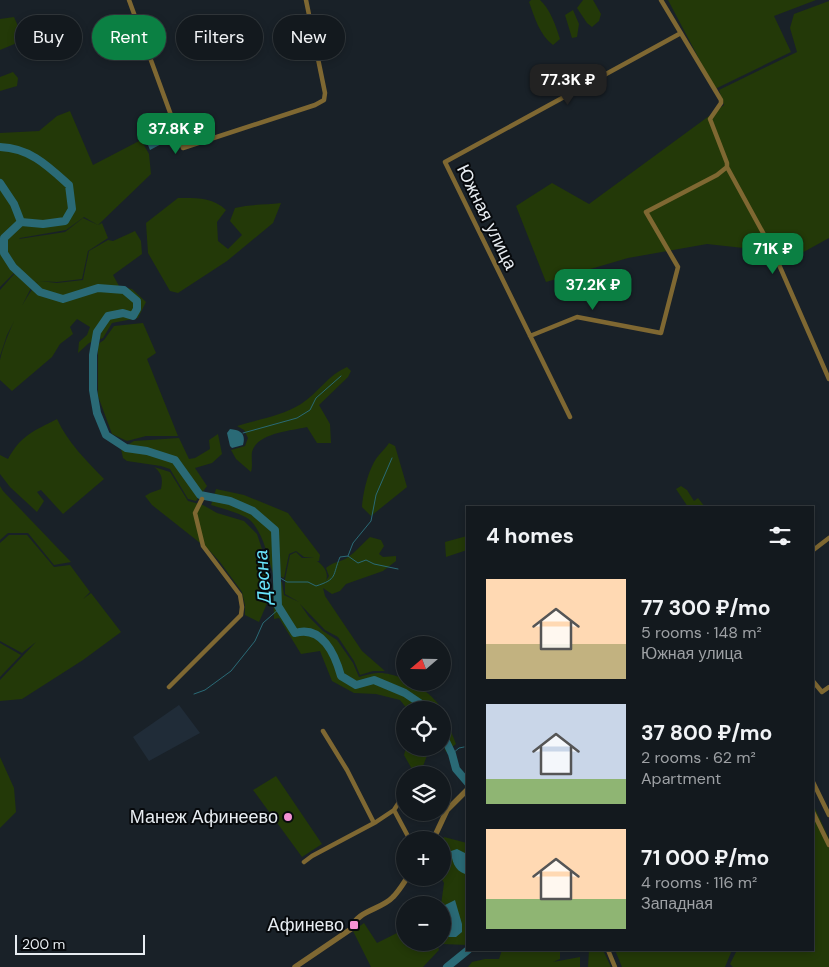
<!DOCTYPE html>
<html lang="en">
<head>
<meta charset="utf-8">
<style>
	body { margin:0; font-family:"DM Sans",sans-serif; background:#1c2227; color:#f1f3f6; height:100vh; display:flex; flex-direction:column; font-size:19px; white-space:nowrap }
	* { box-sizing:border-box; margin:0 }
	p { font-size:16px; color:#9da0a4 }
	.icon { flex:none; width:28px; height:28px; fill:none; stroke:currentColor; stroke-width:2; stroke-linecap:round; stroke-linejoin:round }
	.map { position:relative; flex:1; overflow:hidden }
	.panel { position:absolute; left:466px; top:506px; width:348px; height:445px; display:flex; flex-direction:column; background:#13191e; border-radius:0px; box-shadow:0 2px 8px #0003,0 0 0 1px #32383c }
	.panel>* { flex:none }
	.top-card { position:absolute; left:15px; top:15px; width:376px; height:45px; display:flex; gap:10px }
	.needle { width:32px; rotate:250deg }
	.fabs { position:absolute; left:396px; top:636px; display:grid; gap:10px }
	.fabs a { display:grid; place-items:center; width:55px; height:55px; border-radius:50%; background:#13191e; box-shadow:0 2px 8px #0003,0 0 0 1px #32383c; font-size:25px }
	.scale { position:absolute; left:15px; bottom:12px; width:130px; box-sizing:border-box; padding-left:5px; border:2px solid #e7ecf1; border-top:0; font-size:14px; line-height:18px; white-space:nowrap; color:#e7ecf1; -webkit-text-stroke:4px #070a0d; paint-order:stroke }
	.price { position:absolute; translate:-50% -42px; padding:0 11px; border-radius:10px; background:#0b8043; color:#fff; font-size:16px; line-height:32px; filter:drop-shadow(0 1px 2px #0008) }
	.price::after { content:''; position:absolute; left:50%; top:30px; width:15px; height:11px; margin-left:-8px; background:inherit; clip-path:polygon(0 0,100% 0,50% 100%) }
	.price.current { background:#222; color:#fff }
	ul { padding:0; list-style:none }
	li { display:flex; align-items:center; gap:15px; height:125px; padding:0 20px }
	li span { display:grid; place-items:center; flex:none; width:140px; height:100px; border-radius:0px; color:#555 }
	li>.icon { margin-inline-start:auto }
	span .icon { width:60px; height:60px; fill:#fffc; stroke-width:1 }
	li b { font-size:21px }
	h2 { display:flex; justify-content:space-between; align-items:center; height:60px; padding:0 20px; font-size:21px }
	.chip { padding:0 18px; border-radius:22px; background:#13191e; box-shadow:0 2px 8px #0003,0 0 0 1px #32383c; font-size:18px; line-height:45px }
	.chip.current { background:#0b8043; color:#fff }
	.map>svg:first-child { display:block }
	.built { fill:#202c38 }
	.green { fill:#233908 }
	.water { fill:#2a6a76 }
	.lines { fill:none; stroke-linecap:round; stroke-linejoin:round }
	.stream { stroke:#2a6a76; stroke-width:1 }
	.river { stroke:#2a6a76; stroke-width:8 }
	.minor { stroke:#7f6832; stroke-width:4.5 }
	.tertiary { stroke:#7f6832; stroke-width:5.5 }
	.poi-dot { fill:#f491d4; stroke:#070a0d; stroke-width:2 }
	.labels { text-anchor:middle; stroke-width:4; stroke-linejoin:round; paint-order:stroke }
	.street-label { font-size:18px; fill:#e7ecf1; stroke:#070a0d }
	.poi-label { font-size:18px; fill:#e7ecf1; stroke:#070a0d; text-anchor:end }
	.water-label { font-size:19px; font-style:italic; fill:#69e4fb; stroke:#070a0d }
</style>
</head>
<body>
<div class="map">
<svg width="829" height="967" viewBox="0 0 829 967">
	<rect width="100%" height="100%" fill="#192128"/>
	<!-- built -->
	<path class="built" d="M179 705 200 733 149 761 133 737Z"/>
	<!-- green -->
	<path class="green" d="M531 0H540C550 9 556 26 560 39L553 45C539 34 535 18 529 2Z
		M583 0H593L601 14 599 21 592 27 587 23 577 8Z
		M668 0H816L774 16 791 52 715 89Z
		M829 1V238L800 254 707 244 628 258 546 282 516 206 552 183 589 204 724 105 719 90 797 52 790 28 794 14Z
		M573 10 579 24 577 37 572 38 565 15Z
		M14 17 24 40 0 50V19Z
		M13 72 18 78 17 86 0 91V77Z
		M70 111 93 165 141 140 149 154 151 174 98 225 84 217 66 230 20 238 19 239 65 232 83 218 98 225 102 223 108 238 88 251 82 279 57 282 40 281 57 283 83 280 89 251 108 240 113 241 135 231 141 241 142 254 113 275 119 286 132 289 146 302 138 318 112 323 103 338 89 343 78 353 79 342 87 335 90 327 77 319 70 327 73 334 60 344 52 357 12 391 0 380C0 374 0 366 0 360 5 337 23 299 38 282L35 284 18 269 0 287V133L39 131 57 116Z
		M178 198C195 198 213 197 226 210L217 222 218 241 228 249 242 235 230 221 235 208C250 204 266 205 281 203L273 223 227 261 178 293 170 291 148 253 146 223Z
		M16 272 31 288 7 335 0 356V290Z
		M143 323 156 353 147 359 178 436H146L127 441 112 434 98 396V344L104 340 114 326Z
		M347 367 351 371 348 377 319 405 330 424 331 443H317L307 427C290 431 257 433 252 452 251 459 253 465 251 472L236 459 231 450 245 446 248 438 244 430 237 426C259 419 282 416 301 404 318 393 328 375 347 367Z
		M57 419C68 443 86 460 104 479L63 514 41 490 37 492 44 501 37 512 10 487 0 474V455L8 459C21 435 34 431 57 419Z
		M218 434 222 454 212 463 195 468 207 486 196 501 188 499 170 469 161 466 127 461 123 458 121 449 134 441 179 438 189 459 195 458 210 449 209 440Z
		M389 443 395 446 407 487 371 516 362 507C363 492 369 466 379 455 383 450 386 448 389 443Z
		M154 467 170 472 188 501 203 505 217 513 244 521 257 534 266 561V587L268 601 259 622 245 615V605L242 592 220 562 209 550 152 505 145 496 150 493 161 489C163 479 162 473 154 467Z
		M0 486 3 491 71 562 54 565 28 533H8L0 540Z
		M681 486 687 490 694 501 698 498 705 507H688L676 489Z
		M216 489 244 495 288 513 320 555 319 561H317C324 566 329 573 326 581L329 576 326 568C333 562 337 563 345 559 354 554 362 544 370 537L381 540 384 546 379 554 383 557 396 556V561L383 571 346 584 340 591 332 594 323 588 325 596 362 651 385 671H373L360 675 354 661 338 637 325 630 300 604 309 617 323 631 337 640 353 663 359 677C380 671 384 672 405 679V682C417 682 437 699 442 710H408L400 700 376 694 354 693 332 681 320 651 301 654 279 618 274 619 273 577 282 582 284 595 299 602 285 594V579L290 555 296 552 302 558H314L304 557 296 551 289 554 284 578 273 573C267 556 264 535 251 521 244 514 221 508 211 505Z
		M9 535H27L54 567 70 565 90 592 83 599 91 593 121 632 83 660 22 699 0 701V680L36 642 22 653 0 641V543Z
		M467 536V550L446 557 445 542Z
		M0 643 21 655 0 677Z
		M443 711 456 744 446 752 443 745Z
		M406 748H430L423 766 413 771 404 755Z
		M0 757 14 788 16 812 0 828Z
		M276 776 322 844 302 857 253 790Z
		M813 804 829 839V967H733L730 964 737 950H812Z
		M444 837 467 843V945L443 944 442 905H441L444 883 441 878H442V840Z
		M364 923 377 943 405 929V942L437 943 439 950 423 967H371L353 931Z
		M502 950H560V959L553 962 580 957V967H468L472 962 485 959H499Z
		M589 950H603L611 967H588Z
		M615 950H732L725 967H622Z"/>
	<!-- water -->
	<path class="water" d="M165 134 167 137V141L150 150 146 140Z
		M230 429C241 430 246 434 243 445L232 448 230 446 227 433Z
		M457 849 467 854V873L465 874C454 870 452 861 451 851Z
		M455 900 462 924V932L456 937H448L444 918 443 906Z"/>
	<g class="lines">
		<!-- stream -->
		<path class="stream" d="M243 433 297 418 310 410 316 398 341 376
			M348 556 353 543 371 521 376 495 392 458
			M277 576 287 582H308L316 586C338 579 332 576 340 557L348 556 358 563 366 560 374 564 398 569
			M194 694 205 690 231 671 255 641 263 623 280 608
			M428 710 429 709
			M452 754 459 748 464 747
			M522 950H523"/>
		<!-- river -->
		<path class="river" d="M0 147C30 148 48 166 69 185L72 209 65 221 43 224 21 222 4 238V253L13 267 40 292 63 299 98 288 124 290 137 301V309L133 316 123 313 108 316 97 332 93 355V390L97 413 106 435 126 448 147 451 175 460 200 495 230 501 253 511 275 530 278 606 295 633C322 625 335 654 341 676L356 685 374 680 405 693 430 710
			M0 183 14 204 21 222
			M442 733 452 754 456 769 468 783
			M447 967 468 950"/>
		<!-- minor -->
		<path class="minor" d="M129 0 183 148 315 105 324 100 325 93 306 0
			M727 167 773 251 829 379
			M530 336 577 317 661 333 678 267 646 212 717 175 727 167V163L710 119 721 103V100L661 0
			M570 417 445 162 681 33
			M812 551 829 538
			M812 680 822 692 829 687
			M169 687 241 615 242 607 240 595 203 546 195 513 202 499
			M323 731 347 770 374 823
			M812 780 829 815
			M405 793 394 810 410 840
			M812 810 829 845
			M304 862 312 856 376 822 394 810
			M608 950 615 967"/>
		<!-- tertiary -->
		<path class="tertiary" d="M433 840 447 810 468 789
			M295 967 351 929C357 910 381 910 393 897 399 891 403 884 407 878"/>
	</g>
	<!-- markers -->
	<g class="poi-dot">
		<circle cx="288" cy="817" r="5"/>
		<rect x="349" y="920" width="10" height="10" rx="2.5"/>
	</g>
	<g class="labels">
		<!-- street labels -->
		<g class="street-label">
			<text transform="translate(487 217) rotate(64)" y="6">Южная улица</text>
		</g>
		<!-- poi labels -->
		<g class="poi-label">
			<text x="278" y="823">Манеж Афинеево</text>
			<text x="344" y="931">Афинево</text>
		</g>
		<!-- water labels -->
		<g class="water-label">
			<text transform="translate(262 577) rotate(-94)" y="7">Десна</text>
		</g>
	</g>
</svg>
<div class="fabs">
<a><svg class="needle" viewBox="-14 -14 28 28"><path d="M0-13l5 13h-10z" fill="#e53935"/><path d="M0 13l5-13h-10z" fill="#9da0a4"/></svg></a>
<a><svg class="icon" aria-label="locate" viewBox="0 0 24 24"><circle cx="12" cy="12" r="6"/><path d="M12 2v4M12 18v4M2 12h4M18 12h4"/></svg></a>
<a><svg class="icon" aria-label="layers" viewBox="0 0 24 24"><path d="M12 4l9 5-9 5-9-5zM3 14l9 5 9-5"/></svg></a>
<a>+</a>
<a>−</a>
</div>
<div class="scale">200 m</div>
<b class="price current" style="left:568px;top:106px">77.3K ₽</b>
<b class="price" style="left:176px;top:155px">37.8K ₽</b>
<b class="price" style="left:773px;top:275px">71K ₽</b>
<b class="price" style="left:593px;top:311px">37.2K ₽</b>
<div class="top-card">
<a class="chip">Buy</a>
<a class="chip current">Rent</a>
<a class="chip">Filters</a>
<a class="chip">New</a>
</div>
<section class="panel">
<h2>4 homes<svg class="icon" aria-label="filters" viewBox="0 0 24 24"><path d="M4 7h16M4 17h16"/><circle cx="9" cy="7" r="2"/><circle cx="15" cy="17" r="2"/></svg></h2>
<ul>
<li><span style="background:linear-gradient(#ffd9b3 65%,#c2b280 0)"><svg class="icon" aria-label="home" viewBox="0 0 24 24"><path d="M3 11l9-7 9 7M6 9v11h12V9"/></svg></span><div><b>77 300 ₽/mo</b><p>5 rooms · 148 m²</p><p>Южная улица</p></div></li>
<li><span style="background:linear-gradient(#c9d6e8 75%,#8fb573 0)"><svg class="icon" aria-label="home" viewBox="0 0 24 24"><path d="M3 11l9-7 9 7M6 9v11h12V9"/></svg></span><div><b>37 800 ₽/mo</b><p>2 rooms · 62 m²</p><p>Apartment</p></div></li>
<li><span style="background:linear-gradient(#ffd9b3 70%,#8fb573 0)"><svg class="icon" aria-label="home" viewBox="0 0 24 24"><path d="M3 11l9-7 9 7M6 9v11h12V9"/></svg></span><div><b>71 000 ₽/mo</b><p>4 rooms · 116 m²</p><p>Западная</p></div></li>
</ul>
</section>
</div>
</body>
</html>
